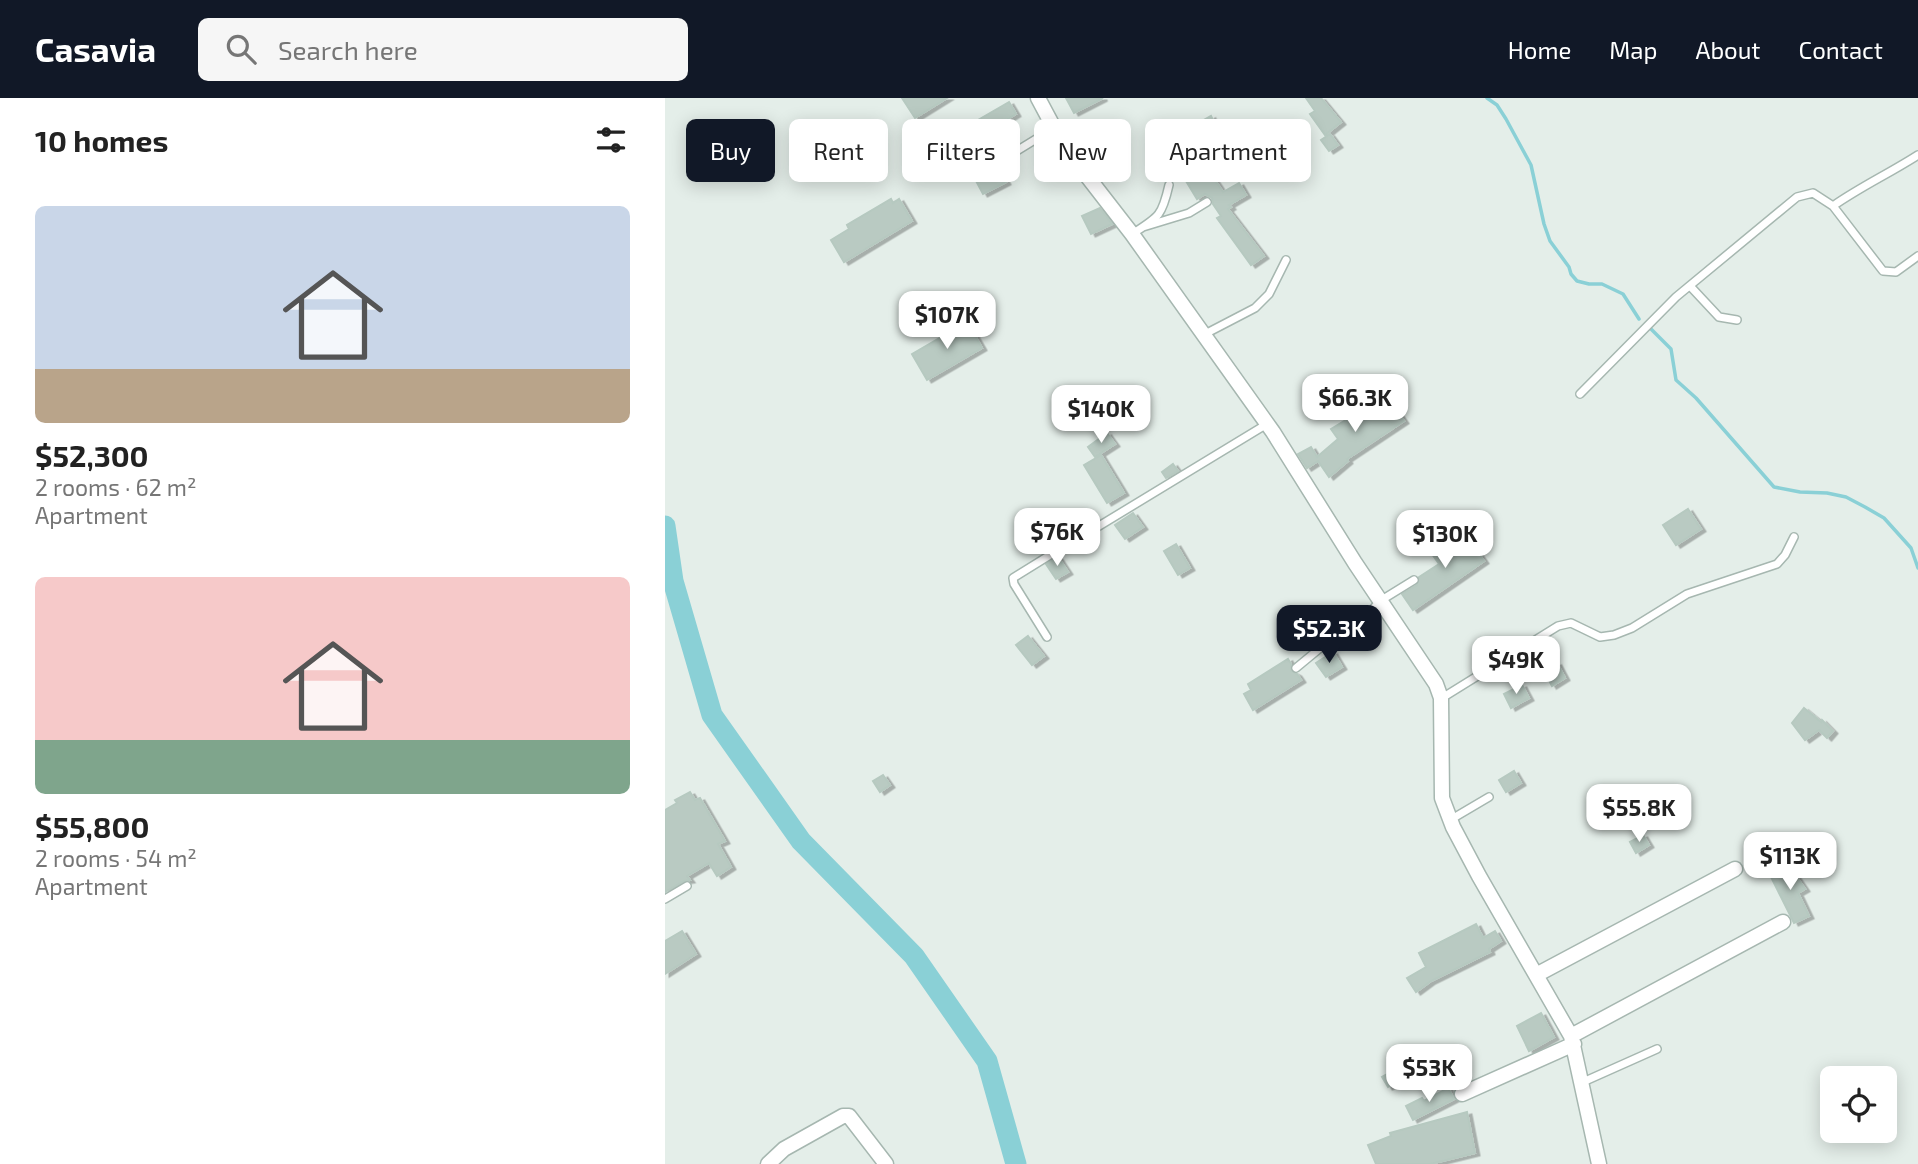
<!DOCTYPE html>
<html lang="en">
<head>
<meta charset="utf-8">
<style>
	body { margin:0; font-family:"Exo 2",sans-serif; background:#f6f6f6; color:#222; height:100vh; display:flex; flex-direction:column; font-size:26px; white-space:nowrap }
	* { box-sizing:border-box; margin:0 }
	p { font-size:23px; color:#767676 }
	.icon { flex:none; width:38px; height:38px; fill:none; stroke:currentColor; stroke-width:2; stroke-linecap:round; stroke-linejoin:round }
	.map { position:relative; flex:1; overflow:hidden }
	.sheet { display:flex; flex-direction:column; background:#fff; width:665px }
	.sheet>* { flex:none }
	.hud { position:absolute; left:21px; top:21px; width:665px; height:63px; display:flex; gap:14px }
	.controls { position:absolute; left:1155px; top:968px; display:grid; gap:14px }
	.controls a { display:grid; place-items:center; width:77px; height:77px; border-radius:10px; background:#fff; box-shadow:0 4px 18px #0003; font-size:35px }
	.price { position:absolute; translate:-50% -60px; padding:0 16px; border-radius:14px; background:#fff; color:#222; font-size:23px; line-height:46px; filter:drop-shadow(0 2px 4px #0008) }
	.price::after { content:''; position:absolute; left:50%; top:42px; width:21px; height:16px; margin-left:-10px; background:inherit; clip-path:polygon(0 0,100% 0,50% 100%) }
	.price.on { background:#111827; color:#fff }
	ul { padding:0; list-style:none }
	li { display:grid; align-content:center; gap:14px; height:371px; padding:0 35px }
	li span { display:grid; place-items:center; height:217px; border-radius:10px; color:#555 }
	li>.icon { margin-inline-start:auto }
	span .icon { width:126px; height:126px; fill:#fffc; stroke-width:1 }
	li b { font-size:30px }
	h2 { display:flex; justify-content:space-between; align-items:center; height:84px; padding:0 35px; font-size:30px }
	.chip { padding:0 24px; border-radius:10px; background:#fff; box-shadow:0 4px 18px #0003; font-size:24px; line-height:63px }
	.chip.on { background:#111827; color:#fff }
	header { display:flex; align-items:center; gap:42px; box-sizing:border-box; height:98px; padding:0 35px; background:#111827; color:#fff }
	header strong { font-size:33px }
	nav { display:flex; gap:38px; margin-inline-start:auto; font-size:24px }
	.search { width:490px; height:63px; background:#f6f6f6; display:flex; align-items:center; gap:18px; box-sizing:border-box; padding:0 24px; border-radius:10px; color:#767676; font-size:26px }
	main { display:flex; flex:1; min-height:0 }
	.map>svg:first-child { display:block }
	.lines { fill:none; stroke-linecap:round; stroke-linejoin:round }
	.stream { stroke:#8ad0d6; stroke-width:3.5 }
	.river { stroke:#8ad0d6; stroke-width:21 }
	.building { fill:#b9cac2; stroke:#b6c9c0; stroke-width:2; filter:url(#shadow) }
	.lane-casing { stroke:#a6b7b0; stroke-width:10 }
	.street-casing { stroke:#a6b7b0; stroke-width:17 }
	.lane { stroke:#fff; stroke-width:7 }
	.street { stroke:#fff; stroke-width:14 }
</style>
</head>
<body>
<header>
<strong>Casavia</strong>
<div class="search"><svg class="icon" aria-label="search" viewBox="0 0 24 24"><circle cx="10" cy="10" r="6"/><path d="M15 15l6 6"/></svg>Search here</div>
<nav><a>Home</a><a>Map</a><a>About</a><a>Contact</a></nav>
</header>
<main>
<section class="sheet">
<h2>10 homes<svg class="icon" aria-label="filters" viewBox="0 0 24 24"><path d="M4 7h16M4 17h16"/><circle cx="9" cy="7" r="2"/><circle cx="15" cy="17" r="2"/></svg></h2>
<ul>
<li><span style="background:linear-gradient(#c9d6e8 75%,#b9a48a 0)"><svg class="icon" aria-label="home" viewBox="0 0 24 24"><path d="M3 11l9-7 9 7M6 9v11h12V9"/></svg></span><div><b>$52,300</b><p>2 rooms · 62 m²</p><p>Apartment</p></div></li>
<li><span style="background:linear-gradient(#f6c9c9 75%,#7fa58c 0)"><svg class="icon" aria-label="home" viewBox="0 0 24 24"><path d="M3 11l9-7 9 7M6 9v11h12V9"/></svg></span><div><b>$55,800</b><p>2 rooms · 54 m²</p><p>Apartment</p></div></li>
</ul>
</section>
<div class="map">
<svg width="1253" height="1066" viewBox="0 0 1253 1066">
	<defs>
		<filter id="shadow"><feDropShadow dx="4.5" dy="2.5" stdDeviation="0" flood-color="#0004"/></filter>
	</defs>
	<rect width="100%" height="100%" fill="#e4eee9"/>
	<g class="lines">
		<!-- stream -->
		<path class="stream" d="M822 0 832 7 841 21 866 67 879 126 885 143 904 169 906 176 912 183 924 186H937L958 196 974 221
			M985 230 1006 251 1011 282 1031 300 1109 389 1135 394 1162 395 1181 399 1200 409 1219 420 1246 450 1253 470"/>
		<!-- river -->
		<path class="river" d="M0 428 8 483 47 617 136 743 249 858 322 963 351 1066"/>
	</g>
	<!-- building -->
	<path class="building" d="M237 0H282L250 20Z
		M401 0H438L409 15Z
		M641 0H656L676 24 660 37 645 16 650 13Z
		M344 4 351 16 291 52 284 39Z
		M546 18 565 58 562 31 578 55 558 68 537 63 558 94 574 85 581 97 564 107 566 109 563 111 599 158 586 167 552 120 556 118 548 106 547 100 540 96 532 101 498 45Z
		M665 36 673 47 664 53 656 42Z
		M334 71 341 84 318 96 309 79 314 77 322 79Z
		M226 101 228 105 234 101 247 123 179 164 166 142 184 131 182 127Z
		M435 110 447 126 426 136 417 118Z
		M302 224 317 250 262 282 247 256Z
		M712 294 730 319 734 316 739 323 682 361 683 363 664 379 653 363 642 370 633 356 646 349 652 359 673 341 666 331 684 320 679 314 686 308 688 311Z
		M442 335 450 346 430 359 423 349Z
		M436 357 459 395 442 405 419 367Z
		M508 366 513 373 501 380 497 374Z
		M1023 411 1036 431 1011 447 998 427Z
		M468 415 478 429 460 441 450 427Z
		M393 416 407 437 398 443 383 422Z
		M798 434 819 463 748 512 737 496 752 487 754 479 774 466 767 456Z
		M511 446 525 470 513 477 499 453Z
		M393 459 403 474 391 481 381 466Z
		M363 538 379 558 367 567 351 547Z
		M668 554 677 569 661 579 651 565Z
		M623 561 626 566V573L632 576 636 582 588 612 579 596 586 592 583 586Z
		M892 565 900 580 887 588 879 573Z
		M857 587 864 600 846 610 839 596Z
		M1139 610 1156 624 1157 622 1168 633 1162 640 1154 632 1140 642 1127 625Z
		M849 673 856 685 841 694 834 682Z
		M218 677 225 687 215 694 208 683Z
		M25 694 30 702 35 700 60 743 53 746 66 769 52 778 44 765 22 778 25 782 19 783 0 794V712L12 705 10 702Z
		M978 737 984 747 971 755 965 744Z
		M1122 765 1140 791 1133 795 1144 818 1129 825 1104 775Z
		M811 826 818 840 830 833 836 843 824 851 825 854 766 883 751 894 742 880 761 869 754 855Z
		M17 833 31 856 0 876V843Z
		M876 915 889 939 864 953 852 928Z
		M739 967 745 977 723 989 717 979Z
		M783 990 789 1001 748 1022 741 1008 757 1000 759 1003Z
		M802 1014 810 1055 765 1066H711L703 1047 726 1038 725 1035Z"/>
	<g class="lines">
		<defs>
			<path id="lane" d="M408 58 419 51 435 48
				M319 73 389 30
				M1168 108C1195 89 1225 75 1253 57
				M478 129 524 115 542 104
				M467 136C494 119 497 118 504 87
				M1025 188 1054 219 1072 222
				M540 236 590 210 604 196 621 162
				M915 296 1011 199 1132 99 1148 95 1168 108 1218 173 1231 174 1253 158
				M411 442 602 326
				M382 539 349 486 348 480 398 449
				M631 570 683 527 707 512 715 503 749 482
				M777 600 893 528 906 525 935 539 949 537 967 530 1022 496 1112 466 1120 457 1129 439
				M785 722 824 699
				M0 801 22 788
				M918 984 992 951"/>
			<path id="street" d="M373 0 389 30 422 78 467 136 608 334 690 465 771 586 776 600 777 700 788 729 814 778 906 938 934 1066
				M871 877 1070 771
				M906 938 1118 824
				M797 996 909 946
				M103 1066 119 1051 178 1018H184L221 1066"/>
		</defs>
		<!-- lane casing -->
		<use href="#lane" class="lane-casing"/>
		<!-- street casing -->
		<use href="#street" class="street-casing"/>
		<!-- lane -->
		<use href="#lane" class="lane"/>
		<!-- street -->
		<use href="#street" class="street"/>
	</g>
</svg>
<div class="controls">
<a><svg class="icon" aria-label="locate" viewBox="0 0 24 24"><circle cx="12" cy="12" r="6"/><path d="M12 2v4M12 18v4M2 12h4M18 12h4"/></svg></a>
</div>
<b class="price" style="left:282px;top:253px">$107K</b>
<b class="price" style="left:690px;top:336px">$66.3K</b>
<b class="price" style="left:436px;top:347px">$140K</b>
<b class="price" style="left:392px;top:470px">$76K</b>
<b class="price" style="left:780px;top:472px">$130K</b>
<b class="price on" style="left:664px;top:567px">$52.3K</b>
<b class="price" style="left:851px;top:598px">$49K</b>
<b class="price" style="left:974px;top:746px">$55.8K</b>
<b class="price" style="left:1125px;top:794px">$113K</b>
<b class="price" style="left:764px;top:1006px">$53K</b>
<div class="hud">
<a class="chip on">Buy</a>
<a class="chip">Rent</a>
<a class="chip">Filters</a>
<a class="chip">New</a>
<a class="chip">Apartment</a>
</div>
</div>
</main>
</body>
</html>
